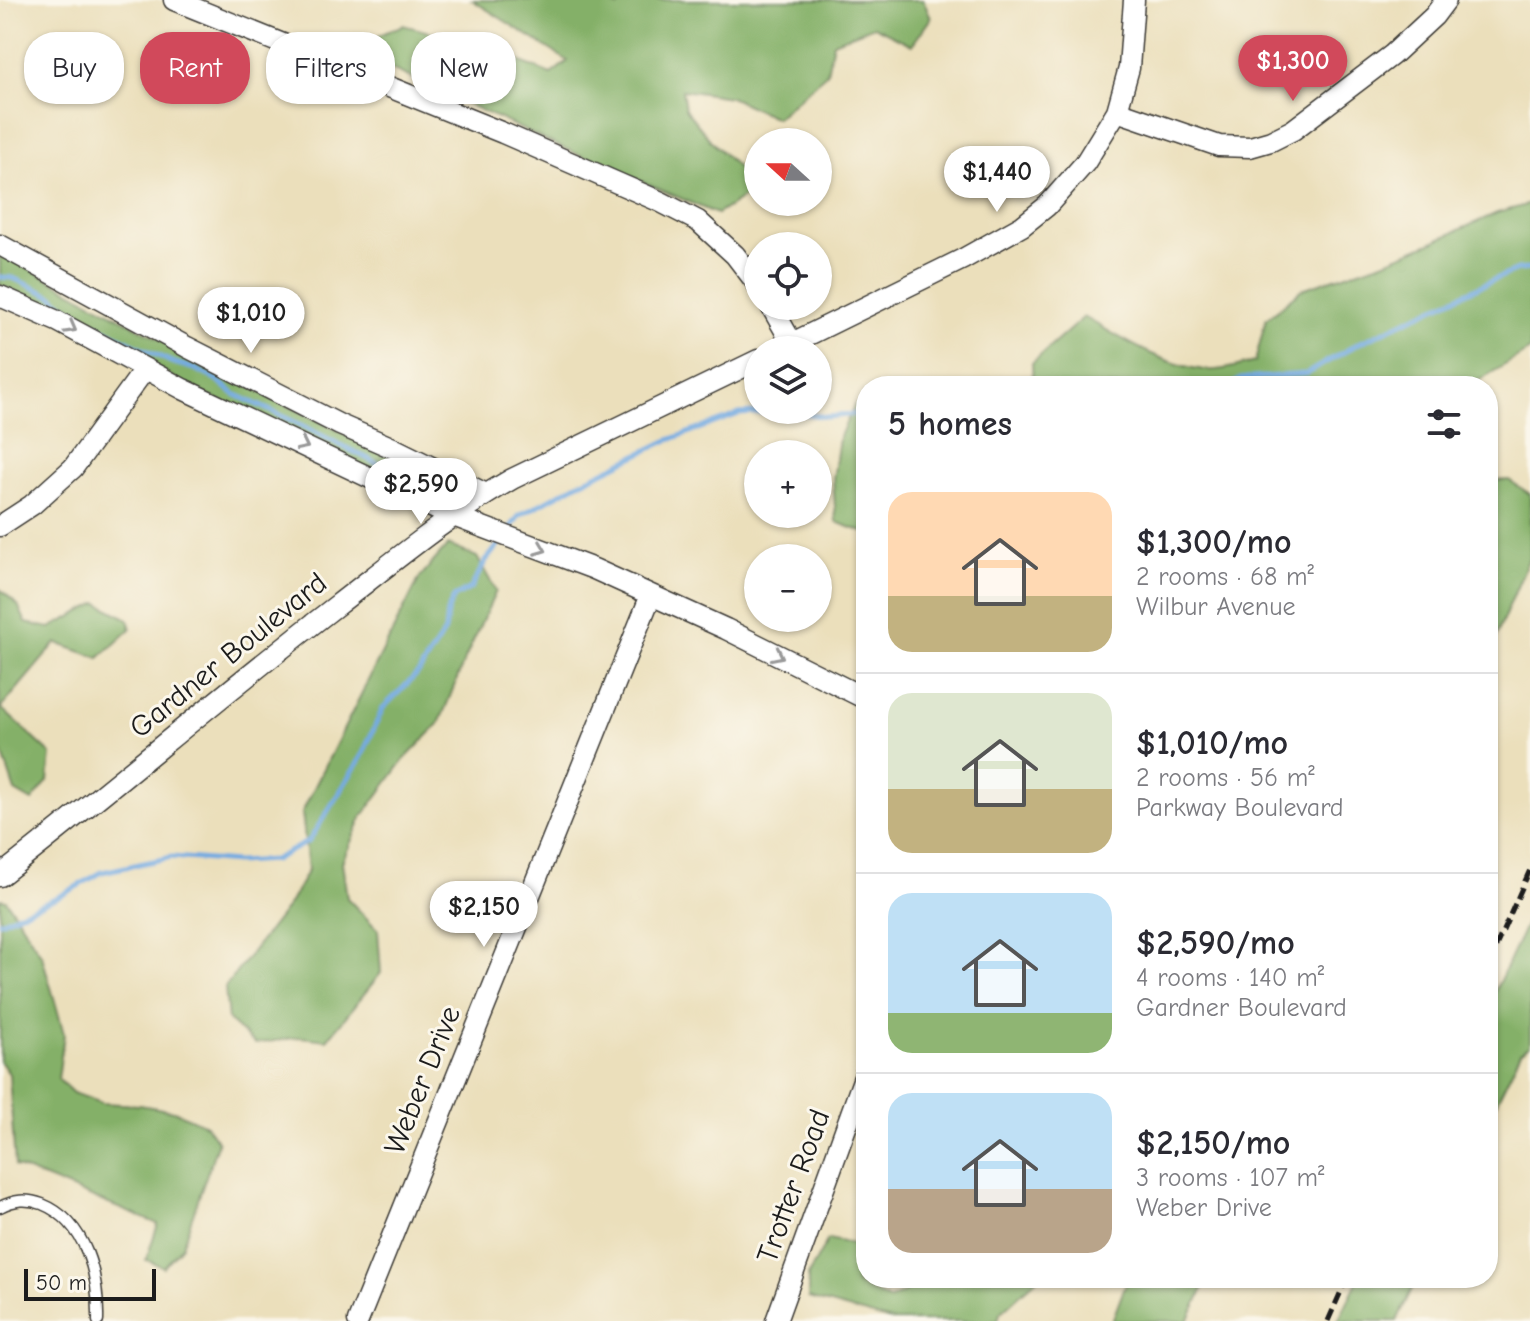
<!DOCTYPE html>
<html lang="en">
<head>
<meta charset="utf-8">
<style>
	body { margin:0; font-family:"Comic Neue",sans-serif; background:#f2f2f3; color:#2b2b33; height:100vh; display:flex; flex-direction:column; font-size:30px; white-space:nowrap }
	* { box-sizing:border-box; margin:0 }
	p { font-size:26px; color:#7c7c81 }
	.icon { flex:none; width:44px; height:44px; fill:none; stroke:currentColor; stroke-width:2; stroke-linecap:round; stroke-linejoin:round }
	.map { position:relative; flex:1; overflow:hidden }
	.sheet { position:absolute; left:856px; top:376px; width:642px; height:912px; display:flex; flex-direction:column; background:#fff; border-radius:32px; box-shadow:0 2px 6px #0004 }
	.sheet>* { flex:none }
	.top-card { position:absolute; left:24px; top:32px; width:712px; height:72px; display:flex; gap:16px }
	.needle { width:52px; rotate:291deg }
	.tools { position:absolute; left:744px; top:128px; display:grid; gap:16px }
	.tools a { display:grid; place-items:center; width:88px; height:88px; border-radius:50%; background:#fff; box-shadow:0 2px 6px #0004; font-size:40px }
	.scale { position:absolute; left:24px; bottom:20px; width:132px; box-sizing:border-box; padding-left:8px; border:4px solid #1c1c1c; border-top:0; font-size:22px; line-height:28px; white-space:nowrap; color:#1c1c1c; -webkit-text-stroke:6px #fbf7ec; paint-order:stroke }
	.price { position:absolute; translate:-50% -68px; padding:0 18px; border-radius:28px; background:#fff; color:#222; font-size:26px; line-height:52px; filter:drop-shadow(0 2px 4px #0008) }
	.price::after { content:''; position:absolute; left:50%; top:48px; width:24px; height:18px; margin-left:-12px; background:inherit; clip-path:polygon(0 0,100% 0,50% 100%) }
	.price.active { background:#d1495b; color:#fff }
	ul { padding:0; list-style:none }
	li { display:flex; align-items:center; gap:24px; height:200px; padding:0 32px }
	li+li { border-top:2px solid #e1e1e2 }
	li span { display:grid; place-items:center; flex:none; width:224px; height:160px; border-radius:24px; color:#555 }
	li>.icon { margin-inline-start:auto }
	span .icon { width:96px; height:96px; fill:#fffc; stroke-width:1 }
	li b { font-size:34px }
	h2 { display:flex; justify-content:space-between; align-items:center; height:96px; padding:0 32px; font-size:34px }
	.chip { padding:0 28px; border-radius:32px; background:#fff; box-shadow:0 2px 6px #0004; font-size:28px; line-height:72px }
	.chip.active { background:#d1495b; color:#fff }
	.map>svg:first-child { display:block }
	.forest { fill:#84b068; stroke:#506642; stroke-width:2 }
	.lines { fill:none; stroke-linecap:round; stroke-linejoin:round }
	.stream { stroke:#73aae1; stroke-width:5 }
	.lane-casing { stroke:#3b3934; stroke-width:13 }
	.street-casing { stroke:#3b3934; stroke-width:23 }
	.lane { stroke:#fff; stroke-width:10 }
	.street { stroke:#fff; stroke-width:20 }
	.rail { stroke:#1c1c1c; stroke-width:5; stroke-dasharray:12 6; stroke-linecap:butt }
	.oneway { stroke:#999 }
	.labels { text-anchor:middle; stroke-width:6; stroke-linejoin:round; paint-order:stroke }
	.street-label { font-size:30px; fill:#1c1c1c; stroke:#fbf7ec }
</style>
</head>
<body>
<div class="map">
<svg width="1530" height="1321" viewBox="0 0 1530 1321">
	<rect width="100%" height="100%" fill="#fbf7ec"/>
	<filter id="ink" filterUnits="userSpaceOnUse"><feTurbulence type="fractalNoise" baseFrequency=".0125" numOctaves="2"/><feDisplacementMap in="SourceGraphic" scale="16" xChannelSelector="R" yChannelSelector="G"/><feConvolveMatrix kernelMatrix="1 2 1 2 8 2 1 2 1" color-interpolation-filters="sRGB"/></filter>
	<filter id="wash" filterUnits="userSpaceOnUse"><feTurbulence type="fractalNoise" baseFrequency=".006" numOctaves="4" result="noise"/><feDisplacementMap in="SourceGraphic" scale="32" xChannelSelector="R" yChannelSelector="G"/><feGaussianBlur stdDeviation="1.8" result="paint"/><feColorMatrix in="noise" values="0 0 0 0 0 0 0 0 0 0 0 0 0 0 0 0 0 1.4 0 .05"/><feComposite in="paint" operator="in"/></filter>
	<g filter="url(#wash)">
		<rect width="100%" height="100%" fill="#ebdfbb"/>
		<!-- forest -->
		<path class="forest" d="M472 0H603L618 7 624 0H923L931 18 912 45 874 26 833 42 827 73 776 118 730 97 682 90 685 109 711 141 758 188 717 214 545 140 394 70 371 56 379 35 403 25 479 45 551 74 568 61Z
			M1530 204V350L1469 386H1033L1032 363 1084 317C1121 338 1162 365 1205 370 1220 372 1240 365 1255 362L1266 319 1302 289 1383 262 1430 243 1497 213Z
			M0 253 167 343 200 366 246 385 448 485 446 500 429 498 194 389 45 304 0 285Z
			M855 404H866V533L836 522 833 479 839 438Z
			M1509 480 1530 494V556L1488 656V481Z
			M448 545 477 557 496 591 465 659 439 724 404 760 362 817 342 862 347 898 378 930 381 973 327 1040 300 1037 255 1044 228 1020 225 987 289 904 308 870 302 812 420 577Z
			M0 589 18 605 26 623 50 628 98 603 128 619 131 629 99 658 56 643 1 708 51 754 48 781 32 801 15 791 0 746Z
			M0 899 6 900 42 956 56 1005 64 1034 58 1079 73 1093 102 1103 140 1105 174 1111 206 1125 218 1142 182 1246 164 1267 146 1260 158 1224 15 1166 9 1074 0 1061Z
			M1530 915V1045L1521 1052 1488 1119V1006Z
			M828 1239 854 1244 856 1284 889 1300 929 1280V1278H1038L1000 1313 998 1321H891L808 1298V1275Z
			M1128 1278H1208L1188 1321H1112Z
			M1359 1278H1417L1397 1321H1338Z"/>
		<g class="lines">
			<!-- stream -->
			<path class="stream" d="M0 277 13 278 54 297 74 315 171 362 195 369 217 380 234 394 295 422 428 489 447 495
				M1232 386 1240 379 1306 374 1361 342 1493 280 1517 270 1530 269
				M511 527 519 516 579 483 666 441 739 414 784 411 828 417 866 413
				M0 922 62 895 102 872 172 857 237 862 274 860 309 841 361 758 383 708 419 672 445 631 447 612 454 597 471 588 485 562 499 544"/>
		</g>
	</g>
	<g filter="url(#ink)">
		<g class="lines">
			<defs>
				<path id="lane" d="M0 1207C14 1200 26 1198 42 1204 87 1222 99 1277 98 1321"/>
				<path id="street" d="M174 0 503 133 661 202 698 221 735 255 758 285
					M1117 111 1219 146 1250 147 1271 141 1293 130 1392 55 1434 16 1446 0
					M0 245 187 347 340 425 393 448 486 494
					M0 296 57 321 183 389 440 511 594 569 726 629 866 699
					M771 306 792 343
					M778 350 963 259 1022 226 1047 206 1085 163 1117 111 1129 68 1134 0
					M0 526 32 505 73 468 145 369
					M0 876C113 788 222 694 336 606 393 562 449 515 512 479L758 360
					M358 1321 651 595
					M776 1321 866 1072"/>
			</defs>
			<!-- lane casing -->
			<use href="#lane" class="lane-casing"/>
			<!-- street casing -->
			<use href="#street" class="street-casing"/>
			<!-- lane -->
			<use href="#lane" class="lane"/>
			<!-- street -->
			<use href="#street" class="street"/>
			<!-- rail -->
			<path class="rail" d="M1488 964 1530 870
				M1328 1321 1347 1278"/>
		</g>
		<!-- one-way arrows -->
		<defs><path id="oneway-chevron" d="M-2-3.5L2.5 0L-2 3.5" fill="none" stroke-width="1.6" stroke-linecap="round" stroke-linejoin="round" transform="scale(2)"/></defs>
		<g class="oneway">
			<use href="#oneway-chevron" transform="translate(71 328) rotate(29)"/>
			<use href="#oneway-chevron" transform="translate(303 445) rotate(26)"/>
			<use href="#oneway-chevron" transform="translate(541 549) rotate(21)"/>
			<use href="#oneway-chevron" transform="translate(778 655) rotate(26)"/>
		</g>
	</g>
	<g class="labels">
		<!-- street labels -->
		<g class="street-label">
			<text transform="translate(228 655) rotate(-39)" y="10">Gardner Boulevard</text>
			<text transform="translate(422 1080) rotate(-68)" y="10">Weber Drive</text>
			<text transform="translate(793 1186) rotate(-70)" y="10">Trotter Road</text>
		</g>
	</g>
</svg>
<div class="tools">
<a><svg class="needle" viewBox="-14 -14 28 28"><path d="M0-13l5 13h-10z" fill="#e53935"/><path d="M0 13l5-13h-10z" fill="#7c7c81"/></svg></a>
<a><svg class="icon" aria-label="locate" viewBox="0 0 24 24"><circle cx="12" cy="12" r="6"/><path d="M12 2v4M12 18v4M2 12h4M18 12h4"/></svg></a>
<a><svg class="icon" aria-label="layers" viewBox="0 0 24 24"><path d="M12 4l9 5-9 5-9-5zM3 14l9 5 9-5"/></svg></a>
<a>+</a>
<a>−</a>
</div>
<div class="scale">50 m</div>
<b class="price active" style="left:1293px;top:103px">$1,300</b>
<b class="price" style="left:997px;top:214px">$1,440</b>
<b class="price" style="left:251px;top:355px">$1,010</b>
<b class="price" style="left:421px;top:526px">$2,590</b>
<b class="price" style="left:484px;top:949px">$2,150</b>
<div class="top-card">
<a class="chip">Buy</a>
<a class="chip active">Rent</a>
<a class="chip">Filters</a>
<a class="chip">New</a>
</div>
<section class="sheet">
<h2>5 homes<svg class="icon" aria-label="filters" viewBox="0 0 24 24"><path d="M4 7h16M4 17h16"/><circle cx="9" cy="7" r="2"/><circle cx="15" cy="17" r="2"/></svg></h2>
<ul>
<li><span style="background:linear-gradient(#ffd9b3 65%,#c2b280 0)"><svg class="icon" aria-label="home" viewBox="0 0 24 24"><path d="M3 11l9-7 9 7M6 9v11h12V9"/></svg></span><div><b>$1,300/mo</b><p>2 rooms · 68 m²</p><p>Wilbur Avenue</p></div></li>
<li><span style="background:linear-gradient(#dfe7d0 60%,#c2b280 0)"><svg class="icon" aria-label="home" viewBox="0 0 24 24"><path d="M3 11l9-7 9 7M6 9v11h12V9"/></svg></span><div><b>$1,010/mo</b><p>2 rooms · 56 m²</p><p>Parkway Boulevard</p></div></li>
<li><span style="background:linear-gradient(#bfe0f5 75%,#8fb573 0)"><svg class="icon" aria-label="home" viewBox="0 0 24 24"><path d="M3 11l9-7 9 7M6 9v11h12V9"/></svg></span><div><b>$2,590/mo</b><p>4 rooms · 140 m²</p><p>Gardner Boulevard</p></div></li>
<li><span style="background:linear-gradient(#bfe0f5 60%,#b9a48a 0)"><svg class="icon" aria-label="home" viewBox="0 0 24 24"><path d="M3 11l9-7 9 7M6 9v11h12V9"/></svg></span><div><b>$2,150/mo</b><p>3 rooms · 107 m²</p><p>Weber Drive</p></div></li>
</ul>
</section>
</div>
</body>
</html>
